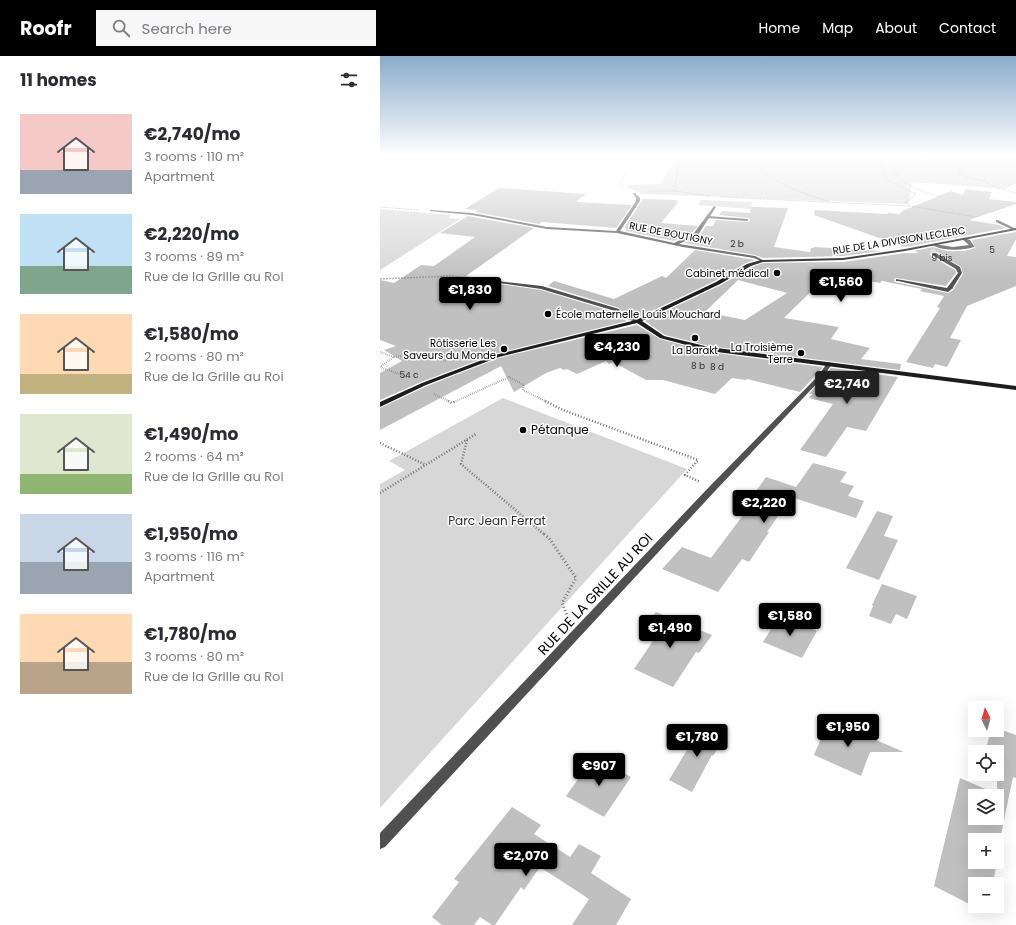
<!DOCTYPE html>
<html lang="en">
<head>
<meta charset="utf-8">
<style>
	body { margin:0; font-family:Poppins,sans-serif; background:#f7f7f7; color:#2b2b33; height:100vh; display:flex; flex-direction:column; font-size:15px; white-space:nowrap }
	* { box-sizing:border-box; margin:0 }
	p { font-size:13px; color:#7c7c81 }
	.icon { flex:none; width:22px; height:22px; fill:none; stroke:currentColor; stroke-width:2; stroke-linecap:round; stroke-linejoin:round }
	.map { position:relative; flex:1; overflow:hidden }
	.details { display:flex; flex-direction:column; background:#fff; width:380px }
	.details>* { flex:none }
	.needle { width:26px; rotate:355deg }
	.tools { position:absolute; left:588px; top:645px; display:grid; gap:8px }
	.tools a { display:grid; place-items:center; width:36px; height:36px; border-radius:0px; background:#fff; box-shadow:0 4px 16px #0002; font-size:20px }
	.price { position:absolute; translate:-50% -34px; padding:0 9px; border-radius:4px; background:#000; color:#fff; font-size:13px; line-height:26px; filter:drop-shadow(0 1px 2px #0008) }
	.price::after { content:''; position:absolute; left:50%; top:24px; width:12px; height:9px; margin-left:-6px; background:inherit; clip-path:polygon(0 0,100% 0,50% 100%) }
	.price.selected { background:#222; color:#fff }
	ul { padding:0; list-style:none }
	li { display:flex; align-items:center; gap:12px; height:100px; padding:0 20px }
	li span { display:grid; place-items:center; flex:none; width:112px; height:80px; border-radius:0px; color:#555 }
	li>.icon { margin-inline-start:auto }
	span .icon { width:48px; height:48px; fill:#fffc; stroke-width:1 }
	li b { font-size:17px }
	h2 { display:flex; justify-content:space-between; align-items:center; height:48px; padding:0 20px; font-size:17px }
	header { display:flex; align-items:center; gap:24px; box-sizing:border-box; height:56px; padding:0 20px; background:#000; color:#fff }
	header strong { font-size:19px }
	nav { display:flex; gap:22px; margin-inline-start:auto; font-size:14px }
	.search { width:280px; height:36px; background:#f7f7f7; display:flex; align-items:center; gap:10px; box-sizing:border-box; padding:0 14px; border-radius:0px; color:#7c7c81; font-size:15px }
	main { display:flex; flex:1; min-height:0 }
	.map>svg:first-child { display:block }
	.green { fill:#d7d7d7 }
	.building { fill:#c0c0c0; fill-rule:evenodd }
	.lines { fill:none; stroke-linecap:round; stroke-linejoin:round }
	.street-tunnel { stroke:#d9d9d9; stroke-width:4.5; stroke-dasharray:4.5 2.5; stroke-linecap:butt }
	.path-far4 { stroke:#727272; stroke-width:1; stroke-dasharray:0.5 1; stroke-linecap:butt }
	.path-far3 { stroke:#727272; stroke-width:1.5; stroke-dasharray:0.5 1; stroke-linecap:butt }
	.path-far2 { stroke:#727272; stroke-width:2; stroke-dasharray:0.5 1.5; stroke-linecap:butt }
	.path-far1 { stroke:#727272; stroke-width:2.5; stroke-dasharray:1 2; stroke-linecap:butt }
	.path { stroke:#727272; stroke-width:3; stroke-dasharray:1 2.5; stroke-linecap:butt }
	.lane { fill:#505050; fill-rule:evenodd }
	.street { fill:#505050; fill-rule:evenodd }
	.secondary { fill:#1d1d1d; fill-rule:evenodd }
	.poi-dot { fill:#000; stroke:#fff; stroke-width:1.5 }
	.labels { text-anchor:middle; stroke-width:3; stroke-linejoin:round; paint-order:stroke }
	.far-number-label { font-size:9px; fill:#303030 }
	.far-street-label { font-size:10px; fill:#000; stroke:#fff }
	.far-poi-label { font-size:10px; fill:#000; stroke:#fff; text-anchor:end }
	.poi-label { font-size:12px; fill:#000; stroke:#fff; text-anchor:start }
	.park-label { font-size:12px; fill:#2e2e2e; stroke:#fff }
	.near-street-label { font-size:14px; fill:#000; stroke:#fff }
</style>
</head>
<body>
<header>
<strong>Roofr</strong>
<div class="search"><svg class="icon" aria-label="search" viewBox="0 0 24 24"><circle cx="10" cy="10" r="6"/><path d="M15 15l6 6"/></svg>Search here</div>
<nav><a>Home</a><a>Map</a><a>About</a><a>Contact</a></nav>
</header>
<main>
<section class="details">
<h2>11 homes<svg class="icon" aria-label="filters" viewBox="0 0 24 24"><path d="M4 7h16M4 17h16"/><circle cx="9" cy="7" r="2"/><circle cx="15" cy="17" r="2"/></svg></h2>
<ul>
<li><span style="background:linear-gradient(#f6c9c9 70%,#9aa5b1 0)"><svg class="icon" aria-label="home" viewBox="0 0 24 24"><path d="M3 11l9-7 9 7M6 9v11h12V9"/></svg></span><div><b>€2,740/mo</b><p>3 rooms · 110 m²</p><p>Apartment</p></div></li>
<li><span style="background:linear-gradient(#bfe0f5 65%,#7fa58c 0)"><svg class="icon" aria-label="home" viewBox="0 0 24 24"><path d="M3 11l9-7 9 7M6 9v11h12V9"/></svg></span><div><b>€2,220/mo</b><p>3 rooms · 89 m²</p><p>Rue de la Grille au Roi</p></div></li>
<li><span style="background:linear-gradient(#ffd9b3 75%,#c2b280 0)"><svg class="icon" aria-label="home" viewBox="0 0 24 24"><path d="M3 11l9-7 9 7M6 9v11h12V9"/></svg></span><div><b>€1,580/mo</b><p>2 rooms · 80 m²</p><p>Rue de la Grille au Roi</p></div></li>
<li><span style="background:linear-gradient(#dfe7d0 75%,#8fb573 0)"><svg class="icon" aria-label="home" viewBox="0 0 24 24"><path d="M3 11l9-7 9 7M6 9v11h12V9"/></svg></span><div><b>€1,490/mo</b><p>2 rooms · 64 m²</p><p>Rue de la Grille au Roi</p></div></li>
<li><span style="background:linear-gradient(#c9d6e8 60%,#9aa5b1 0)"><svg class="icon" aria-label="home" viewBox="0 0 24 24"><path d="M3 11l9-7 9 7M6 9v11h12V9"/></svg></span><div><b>€1,950/mo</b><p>3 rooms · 116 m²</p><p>Apartment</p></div></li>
<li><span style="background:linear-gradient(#ffd9b3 60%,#b9a48a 0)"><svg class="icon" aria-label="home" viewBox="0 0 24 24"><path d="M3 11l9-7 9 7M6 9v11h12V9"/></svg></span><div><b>€1,780/mo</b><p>3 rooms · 80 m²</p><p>Rue de la Grille au Roi</p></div></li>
</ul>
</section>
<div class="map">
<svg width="636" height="869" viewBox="0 0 636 869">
	<rect width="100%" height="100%" fill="#fff"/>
	<!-- green -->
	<path class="green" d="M296 100H636V127L625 133 532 126 529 148 261 138 245 129 281 128Z
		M321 144 372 146 371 153 318 149Z
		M0 153 71 159 69 162 80 163 0 214Z
		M123 342 307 413 0 752V428L25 414 9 405Z"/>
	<!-- building -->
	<path class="building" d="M119 132 206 138 196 146 252 149 236 172 162 166 159 168 95 156 98 154 85 153Z
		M586 133 612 136 609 143 636 146V148L589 164 619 169 626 172 525 191 434 159 435 154 507 158 508 157 520 158 522 155 571 135 582 139Z
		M263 143 298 144 296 146H298L281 167 318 170 313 176 294 185 246 175V172H244Z
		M371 151 408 152 394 191 430 196 431 192H434V191L501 195 463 200 383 202 375 199 304 187 319 180 326 170H333L336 164 367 166 370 165V163L367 162 339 159 342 155 370 157Z
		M88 160 154 172 86 220 97 222 95 223 116 225 119 228 161 234 234 256 236 260 247 265 115 298 41 326 0 344V317L22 305 4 294 16 290 0 284V224L14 227 41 209 54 210 95 181 60 177Z
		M636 176V183L627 200 636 201V230L587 250 570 282 581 284 567 311 555 308 553 312 526 306 560 252 557 251 564 240 540 235 542 233 502 225 500 227 457 219 455 221 448 219 404 262 459 271 451 283 490 292 481 303 521 308 520 314 329 290 285 279 265 265 341 229 372 211 383 207 463 206 525 197H539L534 195 553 191 567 195H584L595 192 592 184ZM552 196H557L581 211 583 218 573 234 568 237 515 226 514 223 516 222 566 230 576 217 575 214 551 200 550 197ZM358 224 407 237 365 264 325 256Z
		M315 194 375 204 366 207 335 225 257 262 242 256 239 252 168 230 174 225 234 243 282 220 286 222Z
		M257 269 280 283 329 296 443 311 420 336 367 323 366 324 352 322 335 338 283 324H266L233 306 229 308 226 305 197 318 187 313 184 314 180 312 166 317 134 336 121 310 0 374V352L47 330 119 302Z
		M451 312 518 321 486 375 467 371 446 401 420 394 453 348 429 342 432 338H429Z
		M433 407 467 416 460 426 474 430 468 440 484 445 476 462 411 441 387 476H389L369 506 362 503 338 536 282 513 302 491 331 502 378 439 374 438 386 421 416 431Z
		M497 455 513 460 504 480 518 484 499 524 466 512Z
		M502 528 537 540 527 563 516 558 511 568 489 560 493 550 492 549Z
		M276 556 332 579 319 597 316 596 293 631 254 613 277 579 261 573Z
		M399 560 437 575 422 602 383 586Z
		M449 664 524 696H490L481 720 434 699Z
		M322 669 345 680 333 700 332 699 312 736 289 724Z
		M611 674H622L636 679V722L633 721 617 798V784H595V806H615V810L616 811 613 828H595V850H608L607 857 554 830 580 722 617 738V696H605ZM595 740H617V762H595Z
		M214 701 251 721 224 761 186 740Z
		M132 751 161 769 154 778 190 801 199 788 221 800 211 817 251 843 236 869H192L209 843 160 811 144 834 141 831 115 869H112L100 861 94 869H62L52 861 79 826 74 823Z"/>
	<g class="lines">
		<!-- street-tunnel -->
		<path class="street-tunnel" d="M553 193 554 198"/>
		<!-- path-far4 -->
		<path class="path-far4" d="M243 100 248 113 241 127 243 132
			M372 100C387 128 422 136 450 146
			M499 100 505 120 509 125 536 138 525 147 530 150 596 161
			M510 100C512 105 513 111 515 115 524 132 545 136 562 141
			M636 100 631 102 636 103
			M636 108 588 109 581 111 579 116 583 120 604 125 615 131 636 137
			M514 111 559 100
			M268 135H294
			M330 140 294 135 300 101 331 100
			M341 141 530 150
			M0 151 39 154"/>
		<!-- path-far3 -->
		<path class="path-far3" d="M0 223 71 220 107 224"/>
		<!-- path-far2 -->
		<path class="path-far2" d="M0 296 14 301 0 311 27 321
			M14 301 40 298 67 305
			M54 338 70 346
			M74 346 129 321 144 329 143 334 167 346"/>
		<!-- path-far1 -->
		<path class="path-far1" d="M68 345 72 347 76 345
			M165 345 183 354 318 404 305 419 320 426
			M87 384 81 408 165 479
			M0 387 46 409
			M0 437 96 378"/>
		<!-- path -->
		<path class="path" d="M164 478 169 482 196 522 182 547 188 562"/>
		<!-- lane -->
		<path class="lane" d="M328 160 367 163 369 164 367 165 327 162Z
			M616 164H618L636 173 633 174 616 166Z
			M584 182 590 184 594 190V191C581 195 564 195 552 189L554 188 573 191 589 189 582 183Z
			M516 223 567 232 570 230 573 232 568 236 518 225H516Z
			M117 225 162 230 239 253 241 257 261 265 258 267 237 259 235 255 161 233 119 227 117 226Z"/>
		<!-- street -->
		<path class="street" d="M253 137H255L260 142V145L240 175 294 187 314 177 334 150 336 151 318 179 299 188 375 200 385 205 383 206 374 202 303 191 237 177 167 173 92 159 49 155 51 154 92 157 167 171 236 175 256 145V142Z
			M552 197H556L580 211 582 217 572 233 567 232 578 217 576 213 552 199Z
			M449 306 452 308 443 321 336 434 5 791 0 793V777L330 430 439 319 447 307Z"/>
		<!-- secondary -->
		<path class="secondary" d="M636 172V174L525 195 463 204 383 206 371 210 340 228 262 265 284 280 329 291 636 330V334L329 295 280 282 257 267 119 301 46 329 0 351V346L42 327 115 299 256 264 336 226 367 208 381 204 463 202 525 193Z"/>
	</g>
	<!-- sky -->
	<linearGradient id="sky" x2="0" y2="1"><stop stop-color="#8aabca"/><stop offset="0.45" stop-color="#fff"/><stop offset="1" stop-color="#fff" stop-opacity="0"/></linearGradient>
	<rect width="636" height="222" fill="url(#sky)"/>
	<!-- markers -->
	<g class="poi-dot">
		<circle cx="397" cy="217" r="4"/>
		<circle cx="168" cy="258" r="4"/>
		<circle cx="315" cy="282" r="4"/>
		<circle cx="124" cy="293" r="4"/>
		<circle cx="421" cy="297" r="4"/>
		<circle cx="143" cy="374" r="4"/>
	</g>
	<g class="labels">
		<!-- far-number labels -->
		<g class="far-number-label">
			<text x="357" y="191">2 b</text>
			<text x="612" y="197">5</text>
			<text x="562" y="205">9 bis</text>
			<text x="318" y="313">8 b</text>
			<text x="337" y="314">8 d</text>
			<text x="29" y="322">54 c</text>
		</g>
		<!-- far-street labels -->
		<g class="far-street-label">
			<text transform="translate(291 177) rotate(11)" y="4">RUE DE BOUTIGNY</text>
			<text transform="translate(519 184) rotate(-9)" y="4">RUE DE LA DIVISION LECLERC</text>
		</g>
		<!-- far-poi labels -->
		<g class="far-poi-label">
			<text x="389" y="221">Cabinet médical</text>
			<text x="176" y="262" text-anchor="start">École maternelle Louis Mouchard</text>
			<text x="116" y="291">Rôtisserie Les<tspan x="116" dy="12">Saveurs du Monde</tspan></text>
			<text x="413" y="295">La Troisième<tspan x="413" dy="12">Terre</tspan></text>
			<text x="315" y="298" text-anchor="middle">La Barakt</text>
		</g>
		<!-- poi labels -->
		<g class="poi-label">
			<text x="151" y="378">Pétanque</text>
		</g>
		<!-- park labels -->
		<g class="park-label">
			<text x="117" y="469">Parc Jean Ferrat</text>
		</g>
		<!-- near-street labels -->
		<g class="near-street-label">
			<text transform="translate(215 538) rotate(-47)" y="5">RUE DE LA GRILLE AU ROI</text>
		</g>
	</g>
</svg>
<div class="tools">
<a><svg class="needle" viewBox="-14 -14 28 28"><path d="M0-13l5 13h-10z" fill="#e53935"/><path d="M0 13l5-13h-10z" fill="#7c7c81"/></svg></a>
<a><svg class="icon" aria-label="locate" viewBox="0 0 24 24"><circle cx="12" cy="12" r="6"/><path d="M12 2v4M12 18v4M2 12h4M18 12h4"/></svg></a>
<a><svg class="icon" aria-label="layers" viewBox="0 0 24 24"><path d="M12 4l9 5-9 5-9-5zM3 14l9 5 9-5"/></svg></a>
<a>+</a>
<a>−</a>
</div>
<b class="price" style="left:461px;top:247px">€1,560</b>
<b class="price" style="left:90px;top:255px">€1,830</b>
<b class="price" style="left:237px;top:312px">€4,230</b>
<b class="price selected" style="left:467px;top:349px">€2,740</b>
<b class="price" style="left:384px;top:468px">€2,220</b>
<b class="price" style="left:410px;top:581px">€1,580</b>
<b class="price" style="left:290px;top:593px">€1,490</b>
<b class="price" style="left:468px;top:692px">€1,950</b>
<b class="price" style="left:317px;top:702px">€1,780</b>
<b class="price" style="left:219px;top:731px">€907</b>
<b class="price" style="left:146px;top:821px">€2,070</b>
</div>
</main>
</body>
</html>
